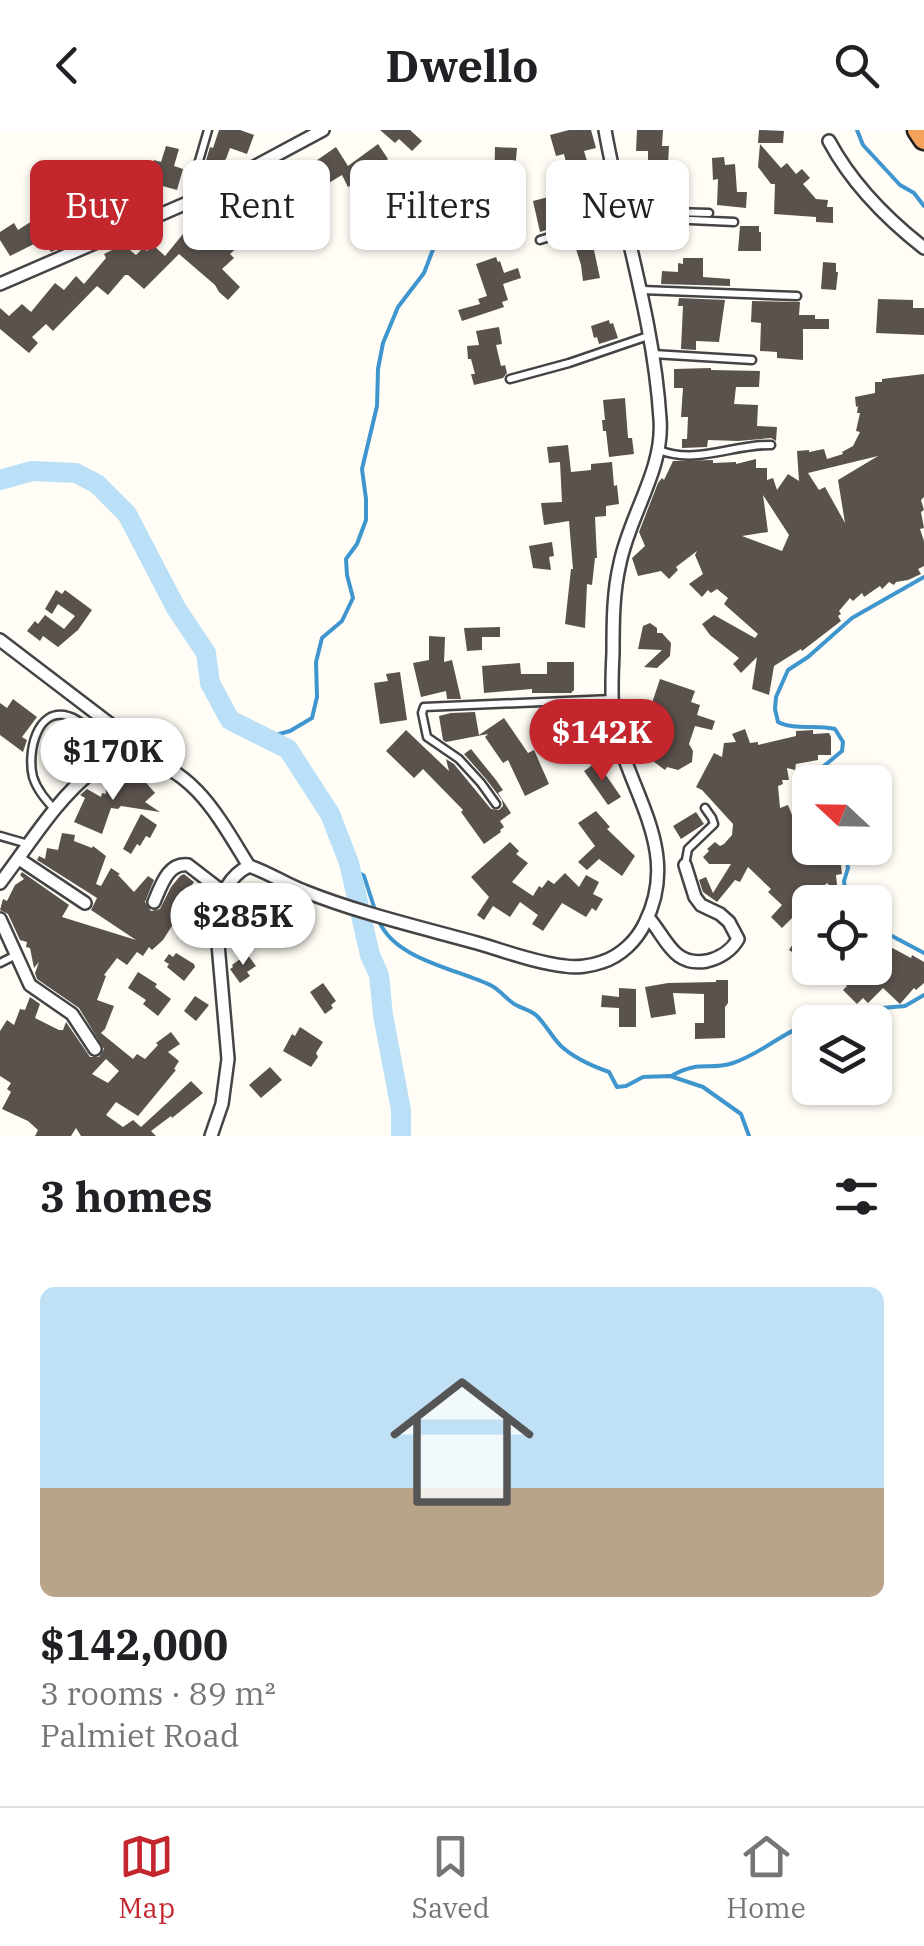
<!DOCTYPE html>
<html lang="en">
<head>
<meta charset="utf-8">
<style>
	body { margin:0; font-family:"IBM Plex Serif",serif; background:#f6f6f6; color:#202124; height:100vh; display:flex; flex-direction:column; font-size:38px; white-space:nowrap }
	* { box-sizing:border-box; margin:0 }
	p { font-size:32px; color:#757577 }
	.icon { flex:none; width:55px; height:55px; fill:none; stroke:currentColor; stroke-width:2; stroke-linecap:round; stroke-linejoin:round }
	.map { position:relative; height:1006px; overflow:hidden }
	.sheet { display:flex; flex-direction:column; background:#fff; flex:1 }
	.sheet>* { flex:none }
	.hud { position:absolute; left:30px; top:30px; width:865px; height:90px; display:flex; gap:20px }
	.needle { width:65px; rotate:292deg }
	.tools { position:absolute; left:792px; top:635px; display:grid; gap:20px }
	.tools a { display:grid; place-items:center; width:100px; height:100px; border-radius:15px; background:#fff; box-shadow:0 2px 8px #0004; font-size:50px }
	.price { position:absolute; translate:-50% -85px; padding:0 22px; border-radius:35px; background:#fff; color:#222; font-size:32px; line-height:65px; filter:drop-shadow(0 2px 5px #0008) }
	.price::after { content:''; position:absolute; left:50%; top:60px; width:30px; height:22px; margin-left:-15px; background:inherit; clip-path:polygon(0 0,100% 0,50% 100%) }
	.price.selected { background:#c4262e; color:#fff }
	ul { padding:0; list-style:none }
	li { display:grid; align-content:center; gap:20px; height:530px; padding:0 40px }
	li span { display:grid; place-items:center; height:310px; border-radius:15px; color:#555 }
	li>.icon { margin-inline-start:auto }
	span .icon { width:180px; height:180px; fill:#fffc; stroke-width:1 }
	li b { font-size:42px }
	h2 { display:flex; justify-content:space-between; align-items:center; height:120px; padding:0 40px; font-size:42px }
	.chip { padding:0 35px; border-radius:15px; background:#fff; box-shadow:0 2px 8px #0004; font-size:35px; line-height:90px }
	.chip.selected { background:#c4262e; color:#fff }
	header { display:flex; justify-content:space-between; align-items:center; height:130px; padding:0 40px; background:#fff; font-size:45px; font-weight:700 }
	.dock { display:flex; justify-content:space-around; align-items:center; height:140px; border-top:2px solid #e0e0e0; background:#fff; font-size:28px; color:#757577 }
	.dock a { display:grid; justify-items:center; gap:5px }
	.dock .selected { color:#c4262e }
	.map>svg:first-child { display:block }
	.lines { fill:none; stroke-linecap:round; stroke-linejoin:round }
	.stream { stroke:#3f96cf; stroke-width:4 }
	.river { stroke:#b9e0f7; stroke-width:20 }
	.building { fill:#5a524d; fill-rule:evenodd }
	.service-casing { stroke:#444; stroke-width:11 }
	.minor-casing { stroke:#444; stroke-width:16 }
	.motorway-casing { stroke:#222; stroke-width:25 }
	.service { stroke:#fff; stroke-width:6 }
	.minor { stroke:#fff; stroke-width:11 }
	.motorway { stroke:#f5a25d; stroke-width:20 }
</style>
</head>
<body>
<header><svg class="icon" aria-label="back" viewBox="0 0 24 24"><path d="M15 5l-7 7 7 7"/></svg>Dwello<svg class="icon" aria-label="search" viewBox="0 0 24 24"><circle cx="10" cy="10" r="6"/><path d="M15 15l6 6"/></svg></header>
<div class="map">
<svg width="924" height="1006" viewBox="0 0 924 1006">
	<rect width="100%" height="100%" fill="#fffdf5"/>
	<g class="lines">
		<!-- stream -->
		<path class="stream" d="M857 0 863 15 900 55 914 63 924 76
			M265 608 290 601 312 588 317 567 316 532 322 508 342 491 353 468 347 445 346 429 357 414 366 390V369L362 339 377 276 378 239 383 213 398 177 424 143 445 88
			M810 652 818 641 842 621 843 612 835 599C818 595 792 600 778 592L775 579 776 567 788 540 808 527 852 488 924 447
			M845 718 848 738 844 751 845 760 857 772
			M350 737 364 746 376 783
			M379 791C395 830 458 839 492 856 501 861 507 870 516 875 523 879 531 880 537 886 546 895 552 907 561 916 575 929 592 936 609 942L617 957 626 956 643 947 670 946 703 957 741 984 749 1006
			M875 797 924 823
			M811 892 823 883 905 876 924 865
			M673 945C700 930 709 941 733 933 761 924 783 902 810 893"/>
		<!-- river -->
		<path class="river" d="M0 350 32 341 76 343 97 354 127 384 176 478 206 523 210 553 230 590 288 619 330 684 349 733 370 825 379 845 383 885 401 980V1006"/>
	</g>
	<!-- building -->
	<path class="building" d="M219 0H240L254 5 247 24 230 18 226 29 213 38 208 51 205 53 200 51 210 17 213 18Z
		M380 0H410L422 11 412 21 399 9 395 13Z
		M569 0H591L596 18 584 21 594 54 589 55 597 81 554 92 556 97 540 102 533 71 564 63 558 45 568 40 564 24 556 26 550 5Z
		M637 0H663L662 16H669L667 51 679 52 677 73 675 74H666V69L658 68 659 59 648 58V21H636Z
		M759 0 784 1 783 13H758Z
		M378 14 388 29 378 37 375 33 360 44 363 48 348 57 342 45 302 69 311 85 300 91 288 71 282 73 265 86 268 90 230 124 234 128 222 139 240 157 228 170 219 162 215 155 179 124 144 159 128 145H125L108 165 97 156 53 201 46 194 32 207 38 213 29 223 0 199V178L9 186 22 174 31 182 55 153 64 160 76 146 84 154 106 128 104 124 120 116 121 118 125 116 136 125 143 118 147 121 153 115 165 126 183 104 188 107 199 95 201 97 206 92 212 98 237 73 241 77 268 53 263 46 289 31 297 44 336 17 348 36Z
		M760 14 781 38 787 33 796 44 802 39 810 48 803 54 816 69 828 70 827 77H833V93L816 92V87L774 84 775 54H771L758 37Z
		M166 16 179 19 174 36 183 39 177 60 148 52 154 30 161 32Z
		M495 17 517 18 514 51H505L504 62 494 61Z
		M724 27 725 35 735 34 737 62H747L746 78 717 75 718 49 713 50 712 28Z
		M99 47 111 51 105 69 108 70 105 77 111 79 107 90 101 88 100 94 87 90Z
		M511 87 513 99 493 103 495 112 478 116 476 97Z
		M32 91 38 102 45 98 64 116 51 122 42 110 10 126 0 110V102L14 93 18 100Z
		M740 96H759V102H761V121H738Z
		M681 97 682 115 657 116 656 98Z
		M602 100 607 115 594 120 600 148 583 151 581 135 573 109Z
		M496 127 498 132 500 131 504 143 518 138 521 148 503 154 508 170 502 172 504 177 462 191 458 180 480 174 478 169 487 166 476 134Z
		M683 128H703V147L730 149V156L661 154 662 141 678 142V133L683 134Z
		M823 132 836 133V142H838L836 160 821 159Z
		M679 168 725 170 719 212 696 211V220L681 219 683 176H678Z
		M878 169 913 170V178H924V205L876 203Z
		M752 171 800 172 799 185H815V189H829V199H803V230L777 228V222L760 221 761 193 751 192Z
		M609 190 610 194 613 193 618 208 599 214 597 207 594 208 591 196Z
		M499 197 502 214 496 215 501 236 505 235 507 243 503 248 474 255 471 244H475L471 229H468L467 216 479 215 476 201Z
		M711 238V240L760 241 759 257H736L734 274 758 275 757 296 777 297 776 311 771 308 738 311 708 310 707 317 682 318V309H687L688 287H681L683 258H674V239Z
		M924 244V367L921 370 924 380 921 382 924 398 920 399 924 411V436L918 439 921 444 908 450 896 452 894 455 889 452 882 459 880 456 864 467 862 463 853 471 850 468 839 481 841 484 838 486 841 491 802 521 801 519 774 536 769 565 752 559 757 527 741 543 733 534 739 528 710 505 702 494 714 485 755 508 758 504 724 474 728 468 717 459 711 463 708 460 702 467 689 454 703 444 695 425 697 421 676 437 678 440 669 449 661 441 638 446 632 428 645 416 639 402 658 353 662 348 664 350 673 331 713 330V333L736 332V334L756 329V338H767V350L773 348 777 360 788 344 799 351 797 321 809 320V322L824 319 827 329 843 324 842 322 853 316 860 302 856 301 860 283H857L858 276 856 277 855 267 875 263V252H882V249ZM878 326 838 350 845 393 825 357 819 360 808 343ZM763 365 789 405 782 421 742 406 768 402Z
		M625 268 628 308H632L634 324 609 327 606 301H603L602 290H605L603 270Z
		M568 315 571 342 591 340V334L612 332 614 356 617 355 619 374 606 376V386L595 387 597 428H595L592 455 587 454 585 498 565 494 571 439H573L569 391 544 395 541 373 562 372 560 332 549 333 547 317Z
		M552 412 554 426 549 427 551 440 533 438 529 416Z
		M56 460 62 464 65 460 92 480 78 500 58 517 43 506 40 511 27 501 35 491 38 494 45 485 64 499 75 486 58 474 52 484 45 479Z
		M650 493 657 498V503H662L671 513 670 526 657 538 644 537 662 520 638 519 643 496Z
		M500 497V507H482V520L467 521 464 498Z
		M429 506 445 507 444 532 452 530 461 569H447L446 561 421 567 413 533 429 530Z
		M547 532H574V560L571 563H532V559L484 563 482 536 520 533 521 544H547Z
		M400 542 407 590 380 594 374 553 388 551 386 544Z
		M660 549 695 561 691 572 700 575 697 585 715 591 712 600 695 596 689 614 693 621 692 632 678 640 667 637 665 640 646 626 648 623 646 609 656 595 637 588 643 570 652 573Z
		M13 569 37 587 22 607 27 610 23 622 0 605V573L7 578Z
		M475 582 479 605 504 588 528 623 534 620 549 654 525 666 508 630 503 633 485 607 488 604 446 612 443 610 439 586 451 583Z
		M587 590 589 616 552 618 551 593Z
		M745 599 750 613 758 612V615L796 606V601L813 600V604L829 603 831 607V625H818V630L796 634 795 640 787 638 789 650H782L783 654 778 656 780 678 788 675 794 690 805 684 810 695V718H839L842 744 836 745 837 755 830 756 827 753 782 798 771 787 782 775 768 762 771 759 748 737 740 752 735 750 717 772 703 762 699 750 706 747 713 763 731 734H709L703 727 709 721 707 719 715 712 720 716 724 714 732 705 733 694 702 660 696 657 714 623 722 627 724 613 736 612 732 604Z
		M406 600 449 641 446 629 454 634 491 679 499 680 503 676 502 670 486 649 464 624 471 619 496 650 503 660 498 663 511 683 500 691 504 697 500 700 501 702 484 714 461 682 463 680 423 639 414 648 386 621Z
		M597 632 621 667 608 675 584 641Z
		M142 648 155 663 145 672 160 682 121 676 118 679 111 678 102 704 74 692 85 668 80 665 87 659 101 667 102 663 106 664 105 652 123 651 134 653Z
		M596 681 610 697 607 699 635 726 622 746 599 729 587 740 578 732 595 716 578 693Z
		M696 682 704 694 681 709 673 696Z
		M141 684 157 695 150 708 146 706 140 716 137 714 131 724 123 719Z
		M62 703 75 705 74 711 92 718 93 716 106 726 96 754 101 756 111 738 120 744 118 745 134 762 148 746 154 750 145 772 151 781 160 779 171 757 180 746 184 744 194 752 179 774 184 777 163 810 152 820 149 817 143 826 137 822 127 835 117 828 104 845 106 846 97 870 114 876 105 899 101 903 133 929 137 924 145 929 158 915 156 913 171 902 180 914 168 922 179 931 174 939 176 940 138 986 116 972 106 985 123 997 133 990 141 997 191 951 203 963 172 988 171 986 151 1001 156 1006H81L76 998 71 1006H35L38 1000 28 991 2 979 11 962 7 959 11 953 0 946V901L7 890 14 895 20 879 25 880 30 867 40 874 35 888 59 900H63L66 892 90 927H99L104 919 79 878 37 849 35 843 39 832 34 838 30 818 26 817 27 812 20 810 8 784 0 780 3 769 7 771 15 755 24 749 20 745 22 742 69 775 62 787 136 810 91 780 97 768 37 730 39 726 45 729 47 718 58 720ZM106 929 119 941 108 953 92 944Z
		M510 712 519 721 516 724 528 733 512 752 533 766 539 756 542 758 548 750 554 754 565 743 579 757 586 745 599 752 593 764 603 769 596 781 592 778 586 787 562 773 543 801 532 794 538 785 520 772 510 787 493 776 484 790 477 785 489 767 471 747Z
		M890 803 885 814 911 828 912 825 924 832V853L916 860 914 858 900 874 883 858 868 873 863 868 857 874 843 860 847 856 845 853 861 838H875V808L880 810Z
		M799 805 810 812V827L807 832 789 820Z
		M176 823 194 834 195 837 184 851 167 837 169 834 164 831 169 824 173 827Z
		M247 824 256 836 247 842 250 846 240 853 230 839 233 837 232 835Z
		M138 842 157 854 155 857 171 869 158 886 143 874 146 870 128 858Z
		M716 850H728V873L725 877V908L695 909V893H704V864L673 863 676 884 651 888 645 857 668 853 716 852Z
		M323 853 336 871 331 875 333 878 325 884 310 862Z
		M619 858 636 859V897H619V878L601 877 602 865 619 867Z
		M195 866 209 875 196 891 184 881Z
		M300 897 323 912 316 923 318 927 311 937 283 921 292 904 295 906Z
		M270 937 282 950 261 968 249 955Z"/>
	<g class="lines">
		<defs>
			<path id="service" d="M187 72 208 0
				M625 87 734 92
				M540 110 633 81 709 83
				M642 160 797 166
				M653 224 752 230
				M510 249 569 233 648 206
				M659 320C697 335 733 314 771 315
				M496 674 481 653 459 629 427 607 422 583 424 577 612 569
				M55 680C46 670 37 660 33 647 27 624 36 577 68 586 81 589 89 602 99 610 107 617 116 621 126 625
				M0 706 28 714
				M685 735 688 719 714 694 712 688 705 678
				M0 833 16 825"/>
			<path id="minor" d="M829 11C851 52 887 89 924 118
				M0 154 187 73 323 0
				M0 510 114 597 122 609 127 630
				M19 729 85 773
				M249 736C268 742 285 754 304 761 359 783 419 797 477 813 505 821 536 833 565 836 576 838 591 836 602 832 621 826 637 810 645 793 684 716 622 656 613 583 611 563 612 543 613 523 613 493 613 462 620 433 630 384 664 339 660 289 654 190 622 96 605 0
				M0 753C28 717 56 669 93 641 106 632 121 630 136 630 192 632 223 695 249 736
				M154 772C161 756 168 732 188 735L223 762
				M648 787C667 809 673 837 707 831 720 828 732 820 738 809L729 792 720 784 701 775 695 767 685 735
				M0 789 30 855 72 884 95 919
				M211 1006 222 974 228 929 216 791C219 768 227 747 249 736"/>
			<path id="motorway" d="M918 0 924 9"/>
		</defs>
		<!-- service casing -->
		<use href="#service" class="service-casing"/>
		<!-- minor casing -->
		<use href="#minor" class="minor-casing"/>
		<!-- motorway casing -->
		<use href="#motorway" class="motorway-casing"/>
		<!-- service -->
		<use href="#service" class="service"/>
		<!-- minor -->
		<use href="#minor" class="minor"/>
		<!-- motorway -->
		<use href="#motorway" class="motorway"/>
	</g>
</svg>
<div class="tools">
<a><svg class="needle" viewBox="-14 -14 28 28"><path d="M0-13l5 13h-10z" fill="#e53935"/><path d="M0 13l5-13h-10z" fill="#757577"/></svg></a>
<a><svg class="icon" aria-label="locate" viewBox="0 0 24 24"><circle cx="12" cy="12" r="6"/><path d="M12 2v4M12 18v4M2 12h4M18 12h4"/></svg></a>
<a><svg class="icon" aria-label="layers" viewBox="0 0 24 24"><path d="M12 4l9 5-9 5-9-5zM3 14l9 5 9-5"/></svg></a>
</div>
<b class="price selected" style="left:602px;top:654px">$142K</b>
<b class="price" style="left:113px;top:673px">$170K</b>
<b class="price" style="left:243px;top:838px">$285K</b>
<div class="hud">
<a class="chip selected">Buy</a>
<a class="chip">Rent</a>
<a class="chip">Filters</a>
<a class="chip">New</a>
</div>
</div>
<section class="sheet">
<h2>3 homes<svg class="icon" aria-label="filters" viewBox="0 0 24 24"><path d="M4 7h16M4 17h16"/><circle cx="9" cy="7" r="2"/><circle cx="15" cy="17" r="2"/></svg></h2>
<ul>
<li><span style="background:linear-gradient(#bfe0f5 65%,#b9a48a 0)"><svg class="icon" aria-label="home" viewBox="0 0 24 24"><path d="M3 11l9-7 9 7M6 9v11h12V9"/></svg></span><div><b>$142,000</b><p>3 rooms · 89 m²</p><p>Palmiet Road</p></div></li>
</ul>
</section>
<nav class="dock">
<a class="selected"><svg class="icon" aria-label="map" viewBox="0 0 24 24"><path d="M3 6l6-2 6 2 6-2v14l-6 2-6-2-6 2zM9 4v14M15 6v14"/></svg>Map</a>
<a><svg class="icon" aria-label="saved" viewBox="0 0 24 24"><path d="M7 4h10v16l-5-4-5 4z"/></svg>Saved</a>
<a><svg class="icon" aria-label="home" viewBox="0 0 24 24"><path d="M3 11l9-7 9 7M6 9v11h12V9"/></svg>Home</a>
</nav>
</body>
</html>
